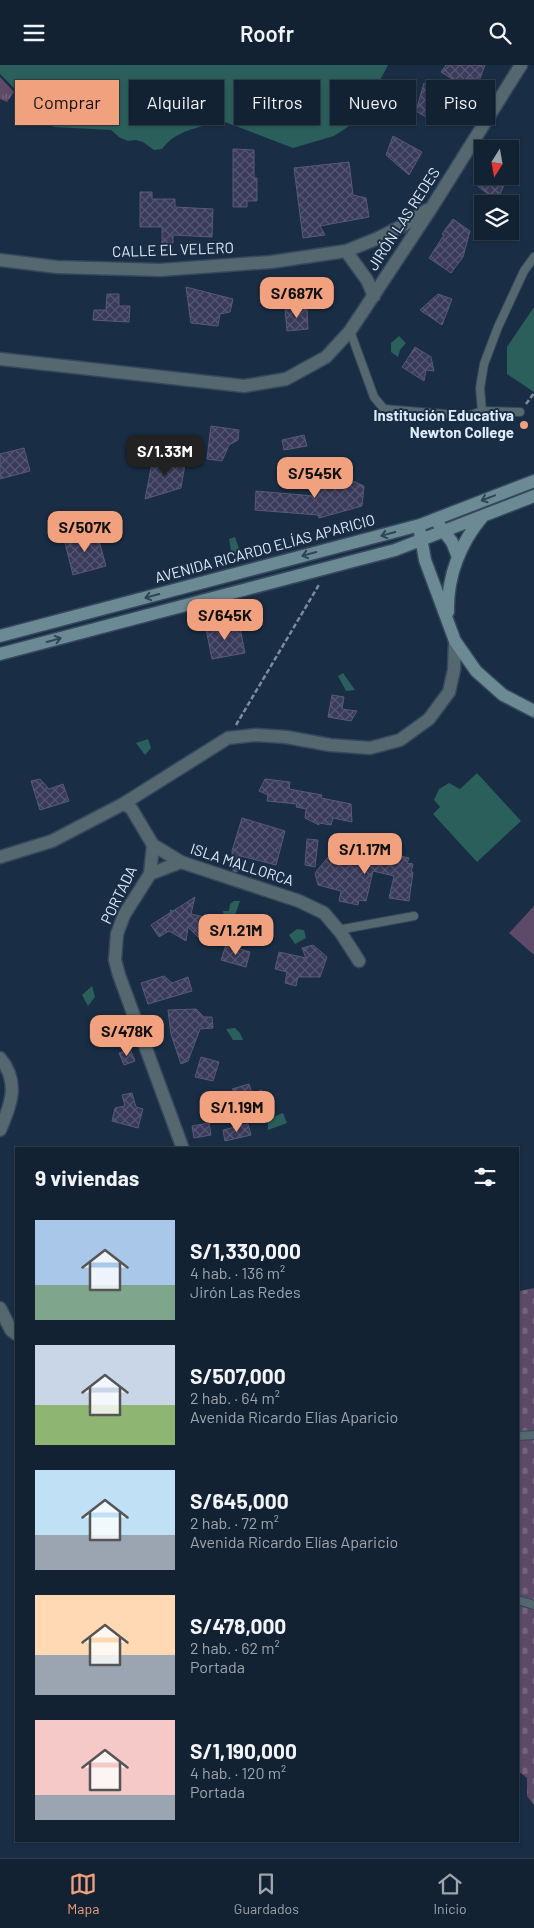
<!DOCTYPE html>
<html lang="es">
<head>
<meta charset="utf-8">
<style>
	body { margin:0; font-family:Barlow,sans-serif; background:#202f3f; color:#f1f3f6; height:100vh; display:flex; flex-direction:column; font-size:19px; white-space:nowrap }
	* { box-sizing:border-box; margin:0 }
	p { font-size:16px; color:#9da4ac }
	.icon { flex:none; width:28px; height:28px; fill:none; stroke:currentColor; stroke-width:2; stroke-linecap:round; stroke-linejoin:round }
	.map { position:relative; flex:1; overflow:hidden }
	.panel { position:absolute; left:15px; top:1082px; width:504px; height:695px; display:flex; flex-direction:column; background:#132233; border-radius:0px; box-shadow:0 1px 4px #0004,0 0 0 1px #323f4e }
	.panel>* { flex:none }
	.top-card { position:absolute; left:15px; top:15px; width:505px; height:45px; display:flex; gap:10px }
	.needle { width:32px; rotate:191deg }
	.controls { position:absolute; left:474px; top:75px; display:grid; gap:10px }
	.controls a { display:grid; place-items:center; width:45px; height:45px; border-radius:0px; background:#132233; box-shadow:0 1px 4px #0004,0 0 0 1px #323f4e; font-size:25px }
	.price { position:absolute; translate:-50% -42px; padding:0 11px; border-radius:10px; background:#f2a17e; color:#111; font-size:16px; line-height:32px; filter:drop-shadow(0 1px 2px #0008) }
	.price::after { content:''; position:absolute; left:50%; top:30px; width:15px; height:11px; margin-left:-8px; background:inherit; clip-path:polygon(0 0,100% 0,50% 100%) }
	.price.on { background:#222; color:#fff }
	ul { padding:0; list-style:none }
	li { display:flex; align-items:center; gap:15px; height:125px; padding:0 20px }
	li span { display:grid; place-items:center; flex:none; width:140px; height:100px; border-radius:0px; color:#555 }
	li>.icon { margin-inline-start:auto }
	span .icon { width:60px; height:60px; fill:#fffc; stroke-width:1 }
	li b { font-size:21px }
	h2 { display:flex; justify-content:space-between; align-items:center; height:60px; padding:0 20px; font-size:21px }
	.chip { padding:0 18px; border-radius:0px; background:#132233; box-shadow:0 1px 4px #0004,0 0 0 1px #323f4e; font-size:18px; line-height:45px }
	.chip.on { background:#f2a17e; color:#111 }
	header { display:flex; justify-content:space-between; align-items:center; height:65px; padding:0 20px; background:#132233; font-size:22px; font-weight:600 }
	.dock { display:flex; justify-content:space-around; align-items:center; height:70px; border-top:1px solid #323f4e; background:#132233; font-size:14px; color:#9da4ac }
	.dock a { display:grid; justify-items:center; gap:2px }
	.dock .on { color:#f2a17e }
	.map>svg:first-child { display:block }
	.grass { fill:url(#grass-tufts) }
	.cemetery { fill:url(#cemetery-stones) }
	.pitch { fill:#5d4a68 }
	.water { fill:#2a5f5c }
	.building { fill:url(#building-cross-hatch); stroke:#585978 }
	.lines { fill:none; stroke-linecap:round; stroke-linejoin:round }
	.lane-casing { stroke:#35485d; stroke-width:10 }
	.street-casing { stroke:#35485d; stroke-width:15 }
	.secondary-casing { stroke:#35485d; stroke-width:15 }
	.path { stroke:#7c8c9f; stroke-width:2.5; stroke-dasharray:5 2.5; stroke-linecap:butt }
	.lane { stroke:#55686f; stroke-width:8 }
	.street { stroke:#55686f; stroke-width:12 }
	.secondary { stroke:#6b8a94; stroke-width:12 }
	.oneway { stroke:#2e4458 }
	.poi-dot { fill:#f2a17e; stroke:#192d44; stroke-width:2 }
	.labels { text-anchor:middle; stroke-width:4; stroke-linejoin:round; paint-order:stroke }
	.street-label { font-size:15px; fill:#deebfa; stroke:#192d44 }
	.poi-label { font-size:15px; font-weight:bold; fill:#deebfa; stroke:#192d44; text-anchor:end }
</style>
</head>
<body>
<header><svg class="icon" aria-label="menu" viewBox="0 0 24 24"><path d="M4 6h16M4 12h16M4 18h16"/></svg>Roofr<svg class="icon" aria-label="search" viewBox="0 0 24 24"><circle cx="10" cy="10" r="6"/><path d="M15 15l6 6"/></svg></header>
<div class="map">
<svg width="534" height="1793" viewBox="0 0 534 1793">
	<defs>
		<pattern id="grass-tufts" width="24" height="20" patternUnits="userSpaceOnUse" patternTransform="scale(1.25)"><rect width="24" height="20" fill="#5d4a68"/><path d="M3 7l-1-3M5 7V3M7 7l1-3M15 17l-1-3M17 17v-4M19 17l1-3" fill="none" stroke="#74647e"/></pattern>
		<pattern id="cemetery-stones" width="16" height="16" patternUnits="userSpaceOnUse" patternTransform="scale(1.25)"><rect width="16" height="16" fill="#5d4a68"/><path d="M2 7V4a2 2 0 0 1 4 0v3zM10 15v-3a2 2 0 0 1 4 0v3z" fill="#74647e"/></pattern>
		<pattern id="building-cross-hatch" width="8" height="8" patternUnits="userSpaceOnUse" patternTransform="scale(1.25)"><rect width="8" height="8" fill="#3a3a5b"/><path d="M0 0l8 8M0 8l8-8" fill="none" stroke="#565773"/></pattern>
	</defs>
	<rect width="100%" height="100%" fill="#192d44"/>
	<!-- grass -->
	<path class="grass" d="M0 12 14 27 7 37 0 34Z"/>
	<!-- cemetery -->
	<path class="cemetery" d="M534 1223V1740L527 1731V1713L518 1706V1229L520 1226Z"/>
	<!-- pitch -->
	<path class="pitch" d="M534 841V890L509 868Z"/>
	<!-- water -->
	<path class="water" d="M0 0H388L375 25 358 42 360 50 354 58 334 71 293 83 225 57H218C198 63 176 65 162 84L154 85 143 77 136 75 128 76 119 72 111 65 54 62 44 58 38 52 36 45 0 9Z
		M534 242V327L507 309V282Z
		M399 271 406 278 400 285 398 292 391 287V278Z
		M235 472 240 486 232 491 229 474Z
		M343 608 355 625 346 626 338 611Z
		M148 674 151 683 145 690 136 678Z
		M477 708 521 756 477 797 433 749 440 742 434 735 439 724 449 718 460 724Z
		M234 836H240L234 853 224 851 223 846H229L230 839Z
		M297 864 304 865 306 873 295 879 289 870Z
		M92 921 95 932 88 941 82 930Z
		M235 963 240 968 243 975H233L226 964Z
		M283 1048 287 1058 268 1065V1054Z"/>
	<!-- building -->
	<path class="building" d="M446 0H485L479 16 468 13 462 20 441 7Z
		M424 18 454 40 439 60 416 46Z
		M393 71 422 87 409 110 386 90Z
		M233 84 254 85V113H257V136H247V142H233Z
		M349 97 353 130 366 133 369 152 320 161 325 170 303 173 294 103Z
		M478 111H508L497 136 475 119Z
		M140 127H152V134H175V142L213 144 212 172 173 170V178L162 182V162H140Z
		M453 154 470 166 463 192 451 208 429 193 444 170 442 169Z
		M186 222 233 234 230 247 220 249 218 261 191 258Z
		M107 229H119V241H130L129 257 93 255 94 245H106Z
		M438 229 452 234 442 260 420 245Z
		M307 243 308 264 287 266 285 244Z
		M415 282 431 292 434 306 426 305 424 316 402 302Z
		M211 361 239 365 238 375 229 380 222 396 207 394Z
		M304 370 307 381 284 385 282 375Z
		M24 383 30 406 0 414V389Z
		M153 393 185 399 181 423 145 434Z
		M337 409 364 421 362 441 319 453 318 450 255 445 256 426 313 431 308 414 331 424Z
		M96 465 106 501 73 510 64 474Z
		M239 558 245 588 212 594 206 564Z
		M332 630 344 632 342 644 357 646 351 656 328 652Z
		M40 714 49 724 63 719 69 736 40 745 31 716Z
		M265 714 290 717 289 724 322 730 321 733 351 739 352 757 333 753 331 760 319 758V760L305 753 306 744 296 742 297 739 267 736 268 730 259 726Z
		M242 753 285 766 276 800 241 791 237 807 233 806 232 786Z
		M307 774 318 775 315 802 305 800Z
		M377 783 391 788V789L409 793 407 798 413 799 411 807H413L409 836 389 833 394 811 373 806 366 836 359 835 358 840 339 836 341 826 318 820 315 808 333 786 367 794 368 789 375 791Z
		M195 832 191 849 216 855 203 877 188 862 186 876 169 866 159 872 151 860 171 847 170 845 173 846Z
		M226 880 250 887 246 902 221 895Z
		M313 880 327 892 320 912H298L296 921 285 918 287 907 275 904 279 887 306 893 302 883Z
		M164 911 172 918 188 912 192 926 148 939 141 918Z
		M196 944 204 952H212L213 963 200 964 188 996 181 999 171 969 168 945Z
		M130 984 135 996 124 1000 119 988Z
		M201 992 219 997 213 1016 195 1012Z
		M249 1019 252 1028 262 1025 268 1043 250 1049 232 1024Z
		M132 1028 136 1042 143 1044 138 1063 112 1056 115 1043 125 1041 122 1030Z
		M209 1058 211 1070 194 1073 192 1061Z
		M248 1059 251 1070 225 1076 223 1065Z"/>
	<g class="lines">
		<defs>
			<path id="lane" d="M350 266 374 332 384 344 468 351 482 346 520 347
				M482 346 480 323 484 299 498 262 524 206 534 192
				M338 865 414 851
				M518 1371 534 1370
				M518 1535 534 1540"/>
			<path id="street" d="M346 186 367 215 374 231
				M0 195 57 202 160 205 271 197 346 186 376 174 404 160 427 145
				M0 294 244 321 286 314 326 292 350 266 432 142 521 0
				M123 739 131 743 153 780 150 809 124 850 117 869 115 895 119 910 183 1084
				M153 780 181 797 299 836 324 848 341 868 359 896
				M0 792 52 776 123 739 228 673 256 670 286 672 330 680 370 683 400 675 429 654 449 627 454 605 455 576
				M150 809 181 797
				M0 993C20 1017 11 1040 0 1065
				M0 1243 11 1265 16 1269"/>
			<path id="secondary" d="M439 460 452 477 458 492
				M420 467 425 495 455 576 476 606 503 630 534 646
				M448 547C447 512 460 478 483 451
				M0 571 420 460 534 416
				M0 589 395 485 534 431"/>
		</defs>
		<!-- lane casing -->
		<use href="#lane" class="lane-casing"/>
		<!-- street casing -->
		<use href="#street" class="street-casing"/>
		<!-- secondary casing -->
		<use href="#secondary" class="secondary-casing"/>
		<!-- path -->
		<path class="path" d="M526 339 534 328
			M236 660 320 518"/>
		<!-- lane -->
		<use href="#lane" class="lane"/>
		<!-- street -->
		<use href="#street" class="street"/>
		<!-- secondary -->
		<use href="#secondary" class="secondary"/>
	</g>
	<!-- one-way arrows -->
	<defs><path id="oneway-shaft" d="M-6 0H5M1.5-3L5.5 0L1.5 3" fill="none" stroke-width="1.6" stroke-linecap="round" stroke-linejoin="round" transform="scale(1.25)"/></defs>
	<g class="oneway">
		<use href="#oneway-shaft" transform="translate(488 433) rotate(159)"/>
		<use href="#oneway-shaft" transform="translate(388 469) rotate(165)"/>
		<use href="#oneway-shaft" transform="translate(309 489) rotate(165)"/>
		<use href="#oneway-shaft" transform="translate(152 531) rotate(165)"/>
		<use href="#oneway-shaft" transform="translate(54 575) rotate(-15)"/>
	</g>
	<!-- markers -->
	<circle class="poi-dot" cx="524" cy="360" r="5"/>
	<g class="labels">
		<!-- street labels -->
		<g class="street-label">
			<text transform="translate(404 154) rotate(-57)" y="5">JIRÓN LAS REDES</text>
			<text transform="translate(173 185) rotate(-2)" y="5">CALLE EL VELERO</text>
			<text transform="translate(265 484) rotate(-15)" y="5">AVENIDA RICARDO ELÍAS APARICIO</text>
			<text transform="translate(242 800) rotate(18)" y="5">ISLA MALLORCA</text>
			<text transform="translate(119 830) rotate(-64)" y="5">PORTADA</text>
		</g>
		<!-- poi labels -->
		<g class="poi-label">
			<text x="514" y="356">Institución Educativa<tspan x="514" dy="17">Newton College</tspan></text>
		</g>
	</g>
</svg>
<div class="controls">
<a><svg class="needle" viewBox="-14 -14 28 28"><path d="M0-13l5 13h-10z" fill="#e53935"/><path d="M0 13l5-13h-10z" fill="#9da4ac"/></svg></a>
<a><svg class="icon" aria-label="layers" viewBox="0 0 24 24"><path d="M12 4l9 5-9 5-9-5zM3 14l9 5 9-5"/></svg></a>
</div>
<b class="price" style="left:297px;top:254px">S/687K</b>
<b class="price on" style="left:165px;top:412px">S/1.33M</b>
<b class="price" style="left:315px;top:434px">S/545K</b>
<b class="price" style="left:85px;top:488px">S/507K</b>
<b class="price" style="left:225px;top:576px">S/645K</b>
<b class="price" style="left:365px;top:810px">S/1.17M</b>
<b class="price" style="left:236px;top:891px">S/1.21M</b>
<b class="price" style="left:127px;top:992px">S/478K</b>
<b class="price" style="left:237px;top:1068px">S/1.19M</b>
<div class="top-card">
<a class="chip on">Comprar</a>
<a class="chip">Alquilar</a>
<a class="chip">Filtros</a>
<a class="chip">Nuevo</a>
<a class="chip">Piso</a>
</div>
<section class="panel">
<h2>9 viviendas<svg class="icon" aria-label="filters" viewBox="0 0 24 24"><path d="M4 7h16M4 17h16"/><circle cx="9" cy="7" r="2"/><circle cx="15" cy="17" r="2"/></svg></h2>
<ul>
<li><span style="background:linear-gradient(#a9c7e8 65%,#7fa58c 0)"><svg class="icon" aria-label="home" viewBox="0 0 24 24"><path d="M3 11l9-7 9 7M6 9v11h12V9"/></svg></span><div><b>S/1,330,000</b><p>4 hab. · 136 m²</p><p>Jirón Las Redes</p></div></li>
<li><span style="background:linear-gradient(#c9d6e8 60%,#8fb573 0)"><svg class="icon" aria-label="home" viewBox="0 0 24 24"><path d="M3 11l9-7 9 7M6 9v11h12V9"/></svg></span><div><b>S/507,000</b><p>2 hab. · 64 m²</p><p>Avenida Ricardo Elías Aparicio</p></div></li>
<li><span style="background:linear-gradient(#bfe0f5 65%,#9aa5b1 0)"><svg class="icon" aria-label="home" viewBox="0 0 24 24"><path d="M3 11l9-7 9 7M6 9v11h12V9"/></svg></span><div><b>S/645,000</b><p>2 hab. · 72 m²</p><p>Avenida Ricardo Elías Aparicio</p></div></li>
<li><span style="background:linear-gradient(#ffd9b3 60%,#9aa5b1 0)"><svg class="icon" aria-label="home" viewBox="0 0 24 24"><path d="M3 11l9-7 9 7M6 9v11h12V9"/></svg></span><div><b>S/478,000</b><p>2 hab. · 62 m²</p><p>Portada</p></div></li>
<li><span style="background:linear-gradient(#f6c9c9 75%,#9aa5b1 0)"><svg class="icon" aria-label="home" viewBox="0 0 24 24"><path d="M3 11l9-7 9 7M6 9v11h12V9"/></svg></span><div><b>S/1,190,000</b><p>4 hab. · 120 m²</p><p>Portada</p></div></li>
</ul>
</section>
</div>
<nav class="dock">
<a class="on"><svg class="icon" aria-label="map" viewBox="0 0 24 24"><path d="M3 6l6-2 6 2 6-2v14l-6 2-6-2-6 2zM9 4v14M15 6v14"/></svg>Mapa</a>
<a><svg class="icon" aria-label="saved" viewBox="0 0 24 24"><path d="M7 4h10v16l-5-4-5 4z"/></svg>Guardados</a>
<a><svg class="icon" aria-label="home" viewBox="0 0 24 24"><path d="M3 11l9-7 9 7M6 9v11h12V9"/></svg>Inicio</a>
</nav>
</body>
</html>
